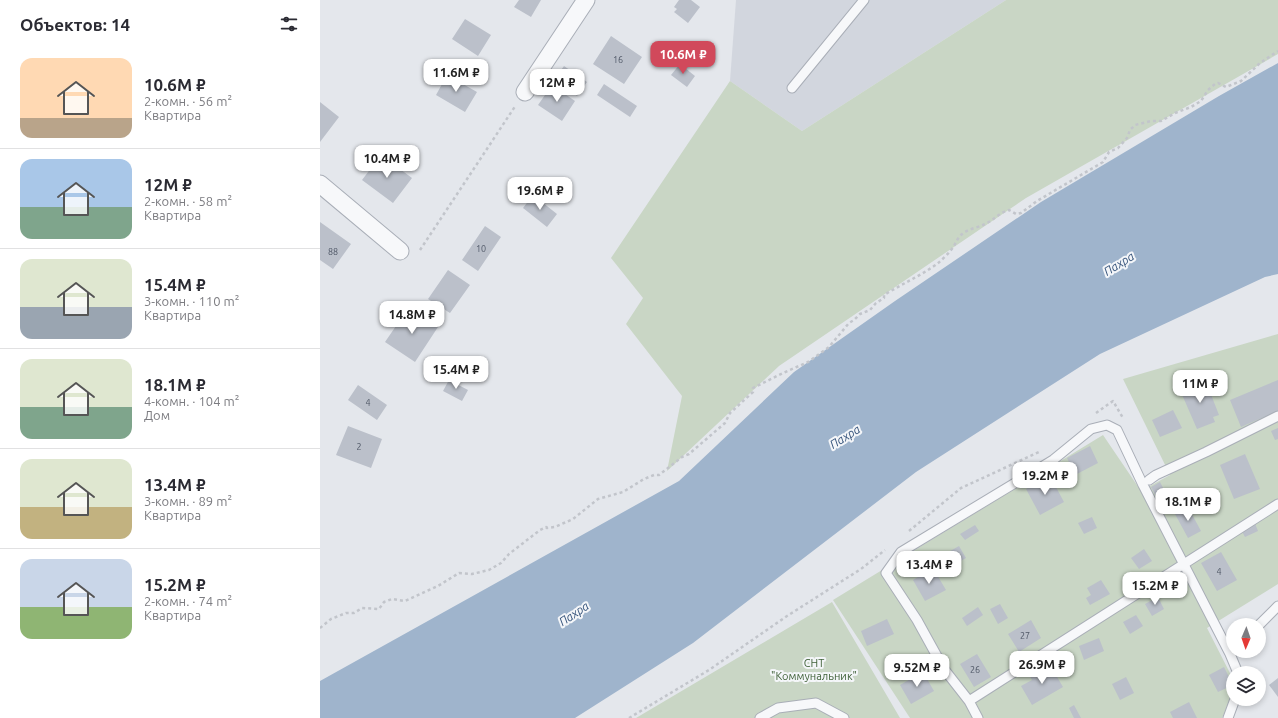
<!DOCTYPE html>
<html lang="ru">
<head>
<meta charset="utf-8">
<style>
	body { margin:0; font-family:Ubuntu,sans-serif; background:#f7f7f7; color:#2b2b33; height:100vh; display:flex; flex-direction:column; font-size:15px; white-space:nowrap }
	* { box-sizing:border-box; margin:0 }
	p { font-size:13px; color:#7c7c81 }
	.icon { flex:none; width:22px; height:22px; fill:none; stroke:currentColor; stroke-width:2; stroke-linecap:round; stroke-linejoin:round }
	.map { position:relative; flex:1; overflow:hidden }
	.panel { display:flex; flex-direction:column; background:#fff; width:320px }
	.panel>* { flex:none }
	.needle { width:26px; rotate:182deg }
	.controls { position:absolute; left:906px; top:618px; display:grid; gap:8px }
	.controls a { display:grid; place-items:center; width:40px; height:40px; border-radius:50%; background:#fff; box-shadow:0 2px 6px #0003; font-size:20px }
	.price { position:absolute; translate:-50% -34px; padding:0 9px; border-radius:8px; background:#fff; color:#222; font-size:13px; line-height:26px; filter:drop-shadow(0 1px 2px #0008) }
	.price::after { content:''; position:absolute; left:50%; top:24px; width:12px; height:9px; margin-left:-6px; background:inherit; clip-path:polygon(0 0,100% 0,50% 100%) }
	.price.current { background:#d1495b; color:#fff }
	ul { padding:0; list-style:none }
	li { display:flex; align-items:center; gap:12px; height:100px; padding:0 20px }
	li+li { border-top:1px solid #e1e1e2 }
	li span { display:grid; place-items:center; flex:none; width:112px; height:80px; border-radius:12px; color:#555 }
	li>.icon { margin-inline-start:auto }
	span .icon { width:48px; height:48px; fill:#fffc; stroke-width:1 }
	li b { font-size:17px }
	h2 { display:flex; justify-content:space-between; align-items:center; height:48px; padding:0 20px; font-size:17px }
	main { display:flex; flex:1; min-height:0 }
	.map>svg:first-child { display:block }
	.built { fill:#d2d6de }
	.green { fill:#c9d6c5 }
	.water { fill:#9fb4cc }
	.building { fill:#bbc0ca }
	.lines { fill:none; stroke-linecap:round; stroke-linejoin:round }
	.lane-casing { stroke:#a9aeb7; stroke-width:11 }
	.street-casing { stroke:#a9aeb7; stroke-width:19 }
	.path { stroke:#c2c5cb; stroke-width:2.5; stroke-dasharray:3 3; stroke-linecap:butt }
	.lane { stroke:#f7f8fa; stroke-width:9 }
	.street { stroke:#f7f8fa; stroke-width:17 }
	.labels { text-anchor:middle; stroke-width:4; stroke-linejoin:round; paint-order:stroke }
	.number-label { font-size:9px; fill:#4f5766 }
	.park-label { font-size:11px; fill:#3f6138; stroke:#f4f6f9 }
	.water-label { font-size:12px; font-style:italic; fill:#34527a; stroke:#f4f6f9 }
</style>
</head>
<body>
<main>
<section class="panel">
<h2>Объектов: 14<svg class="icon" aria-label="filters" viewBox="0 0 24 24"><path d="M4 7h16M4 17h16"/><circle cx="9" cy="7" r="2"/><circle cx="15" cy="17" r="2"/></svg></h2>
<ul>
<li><span style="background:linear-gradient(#ffd9b3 75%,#b9a48a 0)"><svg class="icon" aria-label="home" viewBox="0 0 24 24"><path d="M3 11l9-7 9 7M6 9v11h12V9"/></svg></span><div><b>10.6M ₽</b><p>2-комн. · 56 m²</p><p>Квартира</p></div></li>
<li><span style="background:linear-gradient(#a9c7e8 60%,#7fa58c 0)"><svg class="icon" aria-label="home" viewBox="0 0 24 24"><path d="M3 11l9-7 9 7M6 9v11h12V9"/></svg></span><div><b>12M ₽</b><p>2-комн. · 58 m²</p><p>Квартира</p></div></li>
<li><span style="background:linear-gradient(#dfe7d0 60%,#9aa5b1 0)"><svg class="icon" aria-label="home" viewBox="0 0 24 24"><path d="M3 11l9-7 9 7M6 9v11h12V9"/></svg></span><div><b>15.4M ₽</b><p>3-комн. · 110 m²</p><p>Квартира</p></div></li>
<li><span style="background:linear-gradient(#dfe7d0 60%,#7fa58c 0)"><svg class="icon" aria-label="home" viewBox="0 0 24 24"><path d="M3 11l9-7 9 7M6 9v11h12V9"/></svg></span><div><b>18.1M ₽</b><p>4-комн. · 104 m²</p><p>Дом</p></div></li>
<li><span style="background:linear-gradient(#dfe7d0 60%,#c2b280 0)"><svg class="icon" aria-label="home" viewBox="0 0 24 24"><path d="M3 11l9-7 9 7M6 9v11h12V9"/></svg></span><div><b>13.4M ₽</b><p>3-комн. · 89 m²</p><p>Квартира</p></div></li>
<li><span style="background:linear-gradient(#c9d6e8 60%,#8fb573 0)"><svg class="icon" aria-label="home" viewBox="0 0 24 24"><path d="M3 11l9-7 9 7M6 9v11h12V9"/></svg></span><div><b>15.2M ₽</b><p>2-комн. · 74 m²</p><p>Квартира</p></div></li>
</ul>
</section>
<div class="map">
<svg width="958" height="718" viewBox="0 0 958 718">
	<rect width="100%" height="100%" fill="#e4e7ec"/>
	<!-- built -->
	<path class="built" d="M416 0H686L482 131 410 81Z"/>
	<!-- green -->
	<path class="green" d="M686 0H958V54L706 198 459 366 347 471 362 396 306 324 323 298 291 258 410 81 482 131Z
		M958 334V584L887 628 913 679V693L902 718H590L513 600 783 435 821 491 850 475 803 379Z
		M512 602 580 718H316Z"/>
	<!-- water -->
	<path class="water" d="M958 63V274L945 277 780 354 596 472 373 643 255 718H0V681L359 481 474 372 575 301 721 202 899 96Z"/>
	<!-- building -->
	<path class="building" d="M199 0H221L211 17 194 7Z
		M359 0H371L380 7 368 23 354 12 357 9 354 7Z
		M145 19 171 35 158 56 132 39Z
		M291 36 322 57 304 84 273 64Z
		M360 64 375 76 367 87 351 75Z
		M244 66 267 82 257 96 234 80Z
		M127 75 157 92 145 112 116 95Z
		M284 84 317 106 310 117 277 95Z
		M232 85 255 101 242 121 218 105Z
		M0 102 19 117 0 142Z
		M61 155 92 178 73 203 42 180Z
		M213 195 237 214 227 227 203 208Z
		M0 222 31 244 13 269 0 260Z
		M165 226 181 237 158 271 142 260Z
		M128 270 150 285 130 313 108 299Z
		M89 307 118 327 95 362 65 342Z
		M885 379 899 415 893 417 895 422 877 429 860 390Z
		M129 380 148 390 142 401 123 391Z
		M958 380V411L921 427 910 400Z
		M38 385 67 405 57 420 28 400Z
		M853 410 862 428 840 437 832 420Z
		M28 426 62 439 51 468 16 455Z
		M958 428V439L955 440 951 431Z
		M770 446 778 463 755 475 747 458Z
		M925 454 940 489 914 499 900 465Z
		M730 476 744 502 720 515 706 489Z
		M840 482 850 501 841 506 831 487Z
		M868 507 881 531 868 538 855 514Z
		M772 517 777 528 764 534 758 523Z
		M934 521 938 531 925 537 920 528Z
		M655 525 659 531 645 540 640 534Z
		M639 546 646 558 632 566 625 554Z
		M824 549 832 561 819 569 811 558Z
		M901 552 917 580 897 591 881 563Z
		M613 568 626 590 605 601 593 580Z
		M781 580 790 594 770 605 766 598 771 595 767 588Z
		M838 597 844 609 832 616 825 604Z
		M680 604 688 618 678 624 670 609Z
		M658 607 663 615 647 626 642 618Z
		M816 615 823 626 810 634 803 622Z
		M567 619 574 634 547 646 541 631Z
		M711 620 721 638 699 652 688 634Z
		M779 638 784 651 764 660 759 646Z
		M657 654 671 677 654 687 640 664Z
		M730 665 743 687 712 705 701 686 712 680 710 676Z
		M904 667 913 685 898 692 889 675Z
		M603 672 614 691 591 704 580 685Z
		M806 677 814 693 800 700 792 684Z
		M958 678V697L949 685Z
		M869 702 877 718H853L850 712Z
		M754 705 761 718H754L749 708Z"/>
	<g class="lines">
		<defs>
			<path id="lane" d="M472 88 544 0
				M829 480 836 475 886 452 958 416
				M939 625 958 606
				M649 701 958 504
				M440 718 458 708 496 703 524 718
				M658 718 649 701 624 669 597 620 566 573 581 552 733 460 771 429 787 425 797 430 823 485 910 654 918 673
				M908 718 915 699"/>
			<path id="street" d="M205 92 266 0
				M0 184 80 251"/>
		</defs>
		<!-- lane casing -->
		<use href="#lane" class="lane-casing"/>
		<!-- street casing -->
		<use href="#street" class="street-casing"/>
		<!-- path -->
		<path class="path" d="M100 250 196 105
			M776 413 793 401 803 418
			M589 531 641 488 719 452
			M0 628 11 619 26 613H34L42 608 59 609 64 602 72 599 85 601 118 586 139 573 152 574 169 570 181 563 189 554 220 530 226 527 227 528 235 527 253 519 278 499 303 492 324 479 334 475H339L362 457 369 454 405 423 410 413 433 392V388L463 373 488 362 509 347 529 323 534 320 540 314 550 310 556 303 564 298V295C582 284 600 276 617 264 623 259 630 252 634 246 636 242 638 238 641 235 647 229 657 228 665 224 674 220 680 212 689 210L696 214 701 213 717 201 783 162 789 152 798 148 807 138 810 130 815 125 831 121H841L855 113 871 107 881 101 888 90 895 84 898 83 906 87 921 81 940 63 958 51
			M309 718 389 670 467 616 541 569 565 550"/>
		<!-- lane -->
		<use href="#lane" class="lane"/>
		<!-- street -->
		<use href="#street" class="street"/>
	</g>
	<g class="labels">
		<!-- number labels -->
		<g class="number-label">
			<text x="298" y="63">16</text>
			<text x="161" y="252">10</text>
			<text x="13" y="255">88</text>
			<text x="48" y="406">4</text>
			<text x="39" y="450">2</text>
			<text x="899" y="575">4</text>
			<text x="705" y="639">27</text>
			<text x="655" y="673">26</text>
		</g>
		<!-- park labels -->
		<g class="park-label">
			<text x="494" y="667">СНТ<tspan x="494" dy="13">"Коммунальник"</tspan></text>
		</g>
		<!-- water labels -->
		<g class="water-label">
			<text transform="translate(799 264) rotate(-32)" y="4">Пахра</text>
			<text transform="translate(525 437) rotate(-32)" y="4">Пахра</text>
			<text transform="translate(254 614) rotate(-34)" y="4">Пахра</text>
		</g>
	</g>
</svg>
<div class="controls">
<a><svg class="needle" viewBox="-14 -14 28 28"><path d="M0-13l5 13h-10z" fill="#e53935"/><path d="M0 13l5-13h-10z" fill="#7c7c81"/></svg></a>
<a><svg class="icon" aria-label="layers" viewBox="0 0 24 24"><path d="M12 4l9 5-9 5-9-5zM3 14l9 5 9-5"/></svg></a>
</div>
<b class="price current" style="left:363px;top:75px">10.6M ₽</b>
<b class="price" style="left:136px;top:93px">11.6M ₽</b>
<b class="price" style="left:237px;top:103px">12M ₽</b>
<b class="price" style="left:67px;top:179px">10.4M ₽</b>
<b class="price" style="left:220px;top:211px">19.6M ₽</b>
<b class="price" style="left:92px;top:335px">14.8M ₽</b>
<b class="price" style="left:136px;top:390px">15.4M ₽</b>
<b class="price" style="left:880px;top:404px">11M ₽</b>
<b class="price" style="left:725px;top:496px">19.2M ₽</b>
<b class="price" style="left:868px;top:522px">18.1M ₽</b>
<b class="price" style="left:609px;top:585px">13.4M ₽</b>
<b class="price" style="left:835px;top:606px">15.2M ₽</b>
<b class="price" style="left:722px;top:685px">26.9M ₽</b>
<b class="price" style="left:597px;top:688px">9.52M ₽</b>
</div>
</main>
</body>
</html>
